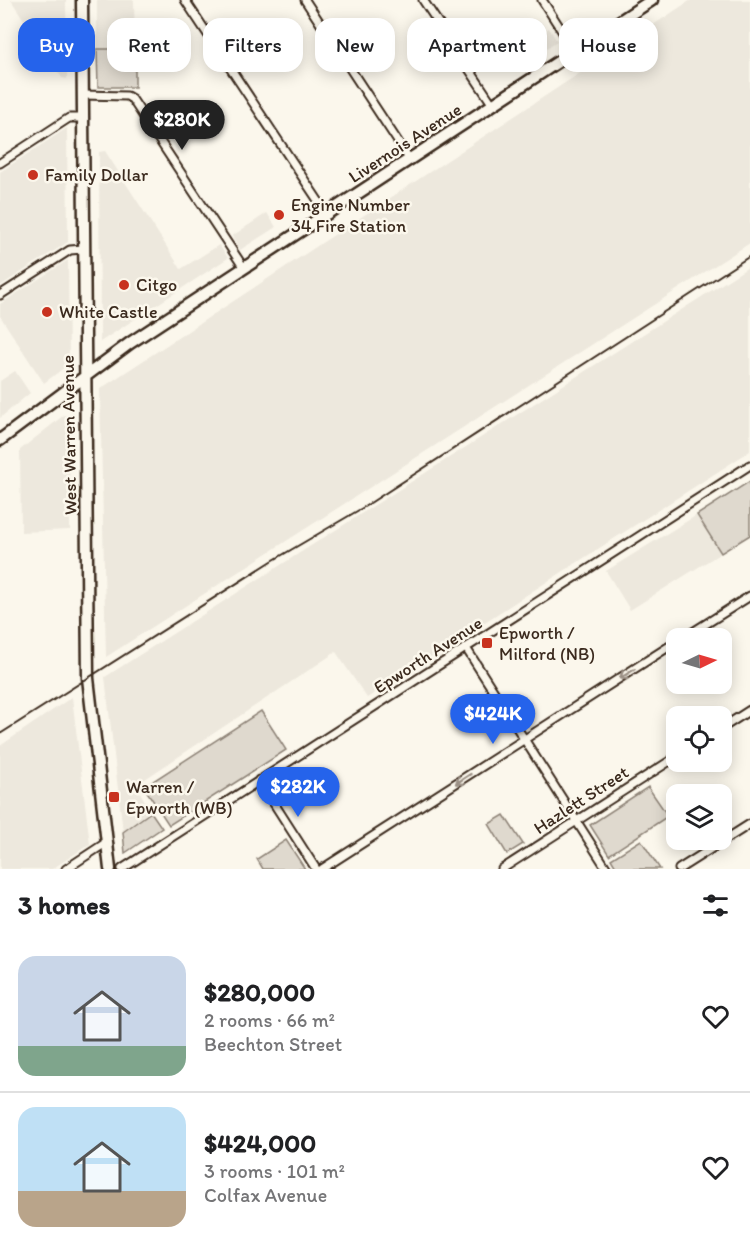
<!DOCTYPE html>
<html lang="en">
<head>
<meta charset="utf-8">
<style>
	body { margin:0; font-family:Itim,sans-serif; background:#f6f6f6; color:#202124; height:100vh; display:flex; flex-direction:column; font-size:22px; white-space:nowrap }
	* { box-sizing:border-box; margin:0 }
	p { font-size:20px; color:#757577 }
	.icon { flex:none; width:33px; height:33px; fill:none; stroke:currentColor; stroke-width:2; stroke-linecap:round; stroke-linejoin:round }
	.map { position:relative; height:869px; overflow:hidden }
	.side { display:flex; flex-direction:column; background:#fff; flex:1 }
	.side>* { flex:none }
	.hud { position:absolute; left:18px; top:18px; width:714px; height:54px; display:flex; gap:12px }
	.needle { width:39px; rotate:85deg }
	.tools { position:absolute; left:666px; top:628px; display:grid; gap:12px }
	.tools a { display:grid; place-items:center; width:66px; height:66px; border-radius:12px; background:#fff; box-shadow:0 3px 15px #0003; font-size:30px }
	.price { position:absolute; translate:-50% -51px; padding:0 14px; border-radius:21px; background:#2563eb; color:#fff; font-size:20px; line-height:39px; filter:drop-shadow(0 2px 3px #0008) }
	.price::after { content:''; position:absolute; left:50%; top:36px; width:18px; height:14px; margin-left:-9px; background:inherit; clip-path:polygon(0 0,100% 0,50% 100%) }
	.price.current { background:#222; color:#fff }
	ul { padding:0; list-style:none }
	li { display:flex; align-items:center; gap:18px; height:150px; padding:0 18px }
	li+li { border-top:2px solid #e0e0e0 }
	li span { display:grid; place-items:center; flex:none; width:168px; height:120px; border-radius:18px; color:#555 }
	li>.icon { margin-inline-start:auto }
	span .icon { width:72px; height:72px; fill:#fffc; stroke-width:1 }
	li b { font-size:26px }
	h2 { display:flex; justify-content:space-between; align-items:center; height:72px; padding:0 18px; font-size:26px }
	.pill { padding:0 21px; border-radius:18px; background:#fff; box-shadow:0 3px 15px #0003; font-size:21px; line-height:54px }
	.pill.current { background:#2563eb; color:#fff }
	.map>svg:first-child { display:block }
	.built { fill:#ede8dd }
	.green { fill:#dfd9ce; stroke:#8d8276; stroke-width:1.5 }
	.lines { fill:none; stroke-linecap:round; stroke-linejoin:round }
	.street-casing { stroke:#3b2a1e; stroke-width:11 }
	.primary-casing { stroke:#3b2a1e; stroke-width:15 }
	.street { stroke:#fbf7ec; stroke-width:7 }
	.primary { stroke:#fbf7ec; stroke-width:10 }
	.rail { stroke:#3b2a1e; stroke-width:2 }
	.oneway { stroke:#9b9085 }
	.poi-dot { fill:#c8321e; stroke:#fbf7ec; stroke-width:2 }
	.labels { text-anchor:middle; stroke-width:5; stroke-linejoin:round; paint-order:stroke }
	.street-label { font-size:18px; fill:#3b2a1e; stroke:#fbf7ec }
	.poi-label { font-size:18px; fill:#3b2a1e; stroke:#fbf7ec; text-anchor:start }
</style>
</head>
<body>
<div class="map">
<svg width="750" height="869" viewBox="0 0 750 869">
	<rect width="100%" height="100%" fill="#fbf7ec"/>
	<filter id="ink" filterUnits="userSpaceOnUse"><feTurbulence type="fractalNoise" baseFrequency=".0167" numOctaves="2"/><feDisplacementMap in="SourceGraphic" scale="12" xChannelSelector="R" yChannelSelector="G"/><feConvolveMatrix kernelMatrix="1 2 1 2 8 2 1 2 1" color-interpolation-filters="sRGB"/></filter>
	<g filter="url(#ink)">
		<!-- built -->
		<path class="built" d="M11 0H66L67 79 62 78Z
			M97 0H134L135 49H97Z
			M691 0H750V243L106 657 100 389Z
			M549 28 557 41 529 60 521 47Z
			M67 128 68 242 0 286V172Z
			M105 151 181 269 219 245 228 258 100 342 99 152Z
			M267 213 276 227 240 250 232 236Z
			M68 260 69 364 44 383 0 316V304Z
			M750 266V451L367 698 336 652 136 785 151 812 123 832 105 677Z
			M15 371 30 393 0 418V381Z
			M64 415 69 417 70 530 21 532 20 450Z
			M697 515 721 553 630 610 606 571Z
			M72 697 90 844 52 869H0V746Z"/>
		<!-- green -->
		<path class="green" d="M97 49H135V87H98Z
			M750 481V535L721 553 697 515Z
			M261 711 286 750 169 825 144 787Z
			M648 787 668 816 609 855 590 825Z
			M151 812 162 828 125 853 123 832Z
			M504 815 523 844 507 854 489 824Z
			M286 840 305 869H263L257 859Z
			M641 840 660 869H617L611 859Z"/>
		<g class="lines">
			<defs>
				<path id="street" d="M185 0 327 214
					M305 0 410 160
					M423 0 493 105
					M542 0 575 51
					M82 95 127 96 132 99 244 268
					M0 163 69 118H82
					M0 295 70 250 83 249
					M682 639 750 596
					M466 648 607 869
					M722 728 750 710
					M259 780 316 869
					M66 869 107 842
					M122 869 750 465
					M322 869 676 642
					M502 869 676 757
					M679 869 750 824"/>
				<path id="primary" d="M82 0 88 678 110 869
					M0 440 130 343 652 0"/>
			</defs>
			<!-- street casing -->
			<use href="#street" class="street-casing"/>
			<!-- primary casing -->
			<use href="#primary" class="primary-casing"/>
			<!-- street -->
			<use href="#street" class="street"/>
			<!-- primary -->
			<use href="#primary" class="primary"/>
			<!-- rail -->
			<path class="rail" d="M0 734 272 561 364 507 750 256"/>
		</g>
		<!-- one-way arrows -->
		<defs><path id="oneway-shaft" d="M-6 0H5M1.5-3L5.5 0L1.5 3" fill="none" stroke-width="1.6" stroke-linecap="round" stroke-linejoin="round" transform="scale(1.5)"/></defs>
		<g class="oneway">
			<use href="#oneway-shaft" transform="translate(627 674) rotate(148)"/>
			<use href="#oneway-shaft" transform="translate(463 779) rotate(147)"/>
		</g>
	</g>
	<!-- markers -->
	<g class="poi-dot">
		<circle cx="33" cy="175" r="6"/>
		<circle cx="279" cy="215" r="6"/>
		<circle cx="124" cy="285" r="6"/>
		<circle cx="47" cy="312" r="6"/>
		<rect x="481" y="637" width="12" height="12" rx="3"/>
		<rect x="108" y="791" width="12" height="12" rx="3"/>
	</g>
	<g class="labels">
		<!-- street labels -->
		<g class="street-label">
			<text transform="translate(405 143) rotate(-33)" y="6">Livernois Avenue</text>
			<text transform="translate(69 435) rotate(-91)" y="6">West Warren Avenue</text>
			<text transform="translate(428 655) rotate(-33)" y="6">Epworth Avenue</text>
			<text transform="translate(581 800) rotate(-33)" y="6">Hazlett Street</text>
		</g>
		<!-- poi labels -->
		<g class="poi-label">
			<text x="45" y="181">Family Dollar</text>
			<text x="291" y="211">Engine Number<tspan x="291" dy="21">34 Fire Station</tspan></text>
			<text x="136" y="291">Citgo</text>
			<text x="59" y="318">White Castle</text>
			<text x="499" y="639">Epworth /<tspan x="499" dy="21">Milford (NB)</tspan></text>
			<text x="126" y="793">Warren /<tspan x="126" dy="21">Epworth (WB)</tspan></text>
		</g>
	</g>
</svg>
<div class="tools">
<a><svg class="needle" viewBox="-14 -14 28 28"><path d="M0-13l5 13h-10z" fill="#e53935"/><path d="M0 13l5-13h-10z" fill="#757577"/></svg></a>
<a><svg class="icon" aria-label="locate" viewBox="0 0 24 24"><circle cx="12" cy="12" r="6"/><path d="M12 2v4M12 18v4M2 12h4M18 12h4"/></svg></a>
<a><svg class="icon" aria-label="layers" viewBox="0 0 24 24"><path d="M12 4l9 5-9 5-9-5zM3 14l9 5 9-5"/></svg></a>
</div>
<b class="price current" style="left:182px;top:151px">$280K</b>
<b class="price" style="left:493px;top:745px">$424K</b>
<b class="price" style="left:298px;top:818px">$282K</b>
<div class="hud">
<a class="pill current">Buy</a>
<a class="pill">Rent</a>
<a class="pill">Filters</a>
<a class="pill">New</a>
<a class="pill">Apartment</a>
<a class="pill">House</a>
</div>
</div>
<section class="side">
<h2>3 homes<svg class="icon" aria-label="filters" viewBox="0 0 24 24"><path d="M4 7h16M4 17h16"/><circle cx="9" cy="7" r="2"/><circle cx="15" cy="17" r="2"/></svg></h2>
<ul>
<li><span style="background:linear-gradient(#c9d6e8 75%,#7fa58c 0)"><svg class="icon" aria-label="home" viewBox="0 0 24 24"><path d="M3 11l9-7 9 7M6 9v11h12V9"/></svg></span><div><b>$280,000</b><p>2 rooms · 66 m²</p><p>Beechton Street</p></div><svg class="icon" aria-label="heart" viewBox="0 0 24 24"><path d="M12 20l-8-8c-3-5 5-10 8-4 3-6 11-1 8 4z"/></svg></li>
<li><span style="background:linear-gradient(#bfe0f5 70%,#b9a48a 0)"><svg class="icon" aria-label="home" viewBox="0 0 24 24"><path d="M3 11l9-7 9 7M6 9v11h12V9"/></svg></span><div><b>$424,000</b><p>3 rooms · 101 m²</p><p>Colfax Avenue</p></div><svg class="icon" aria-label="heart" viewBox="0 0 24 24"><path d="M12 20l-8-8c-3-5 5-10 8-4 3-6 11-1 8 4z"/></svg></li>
</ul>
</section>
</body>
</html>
